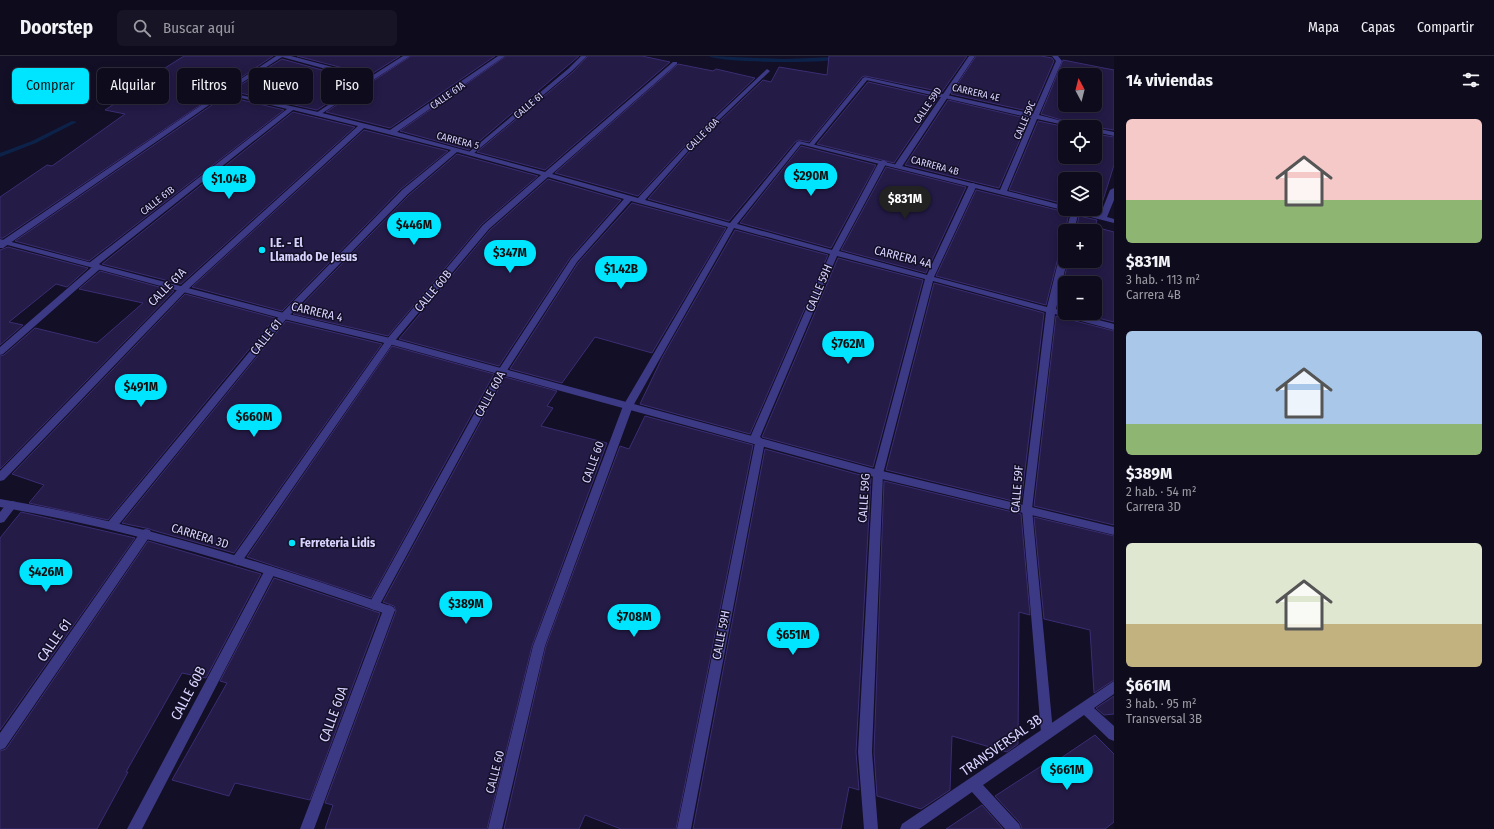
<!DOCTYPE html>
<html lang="es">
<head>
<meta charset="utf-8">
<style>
	body { margin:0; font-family:"Fira Sans Condensed",sans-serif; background:#171425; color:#f1f3f6; height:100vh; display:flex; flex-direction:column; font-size:15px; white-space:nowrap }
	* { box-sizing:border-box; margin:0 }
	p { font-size:13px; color:#9b9ba3 }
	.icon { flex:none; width:22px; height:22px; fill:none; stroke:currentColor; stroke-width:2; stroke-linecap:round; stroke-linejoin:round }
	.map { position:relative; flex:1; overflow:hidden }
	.details { display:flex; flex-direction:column; background:#0e0b1c; width:380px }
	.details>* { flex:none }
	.banner { position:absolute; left:12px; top:12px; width:380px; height:36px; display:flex; gap:8px }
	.needle { width:26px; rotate:353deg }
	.fabs { position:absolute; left:1058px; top:12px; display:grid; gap:8px }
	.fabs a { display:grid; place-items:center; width:44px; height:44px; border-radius:6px; background:#0e0b1c; box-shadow:0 2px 10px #0003,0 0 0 1px #2e2b3b; font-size:20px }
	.price { position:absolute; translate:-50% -34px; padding:0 9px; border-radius:14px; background:#00e5ff; color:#111; font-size:13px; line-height:26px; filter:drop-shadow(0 1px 2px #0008) }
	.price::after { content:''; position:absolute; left:50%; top:24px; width:12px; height:9px; margin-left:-6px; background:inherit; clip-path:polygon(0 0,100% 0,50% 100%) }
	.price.selected { background:#222; color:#fff }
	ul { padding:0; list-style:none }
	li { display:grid; align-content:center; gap:8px; height:212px; padding:0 12px }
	li span { display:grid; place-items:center; height:124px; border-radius:6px; color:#555 }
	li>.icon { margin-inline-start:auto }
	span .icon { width:72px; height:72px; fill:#fffc; stroke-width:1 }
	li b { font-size:17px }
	h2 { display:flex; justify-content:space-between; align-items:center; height:48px; padding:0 12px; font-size:17px }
	.pill { padding:0 14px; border-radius:6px; background:#0e0b1c; box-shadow:0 2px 10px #0003,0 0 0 1px #2e2b3b; font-size:14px; line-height:36px }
	.pill.selected { background:#00e5ff; color:#111 }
	header { display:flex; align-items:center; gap:24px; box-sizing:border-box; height:56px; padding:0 20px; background:#0e0b1c; border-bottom:1px solid #2e2b3b }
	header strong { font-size:19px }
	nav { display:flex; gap:22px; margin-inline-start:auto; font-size:14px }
	.search { width:280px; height:36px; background:#171425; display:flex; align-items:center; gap:10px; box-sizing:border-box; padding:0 14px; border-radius:6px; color:#9b9ba3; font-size:15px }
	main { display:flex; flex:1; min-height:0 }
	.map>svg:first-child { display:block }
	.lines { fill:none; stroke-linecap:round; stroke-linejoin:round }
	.stream { fill:#0c2248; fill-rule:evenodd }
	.building { fill:#241b47; stroke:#3b2d73; fill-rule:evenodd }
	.lane { fill:#3d3a85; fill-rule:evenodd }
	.street { fill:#3d3a85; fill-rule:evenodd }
	.poi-dot { fill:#00e5ff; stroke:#130f26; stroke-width:1.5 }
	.labels { text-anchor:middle; stroke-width:3; stroke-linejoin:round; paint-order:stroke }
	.far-street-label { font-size:10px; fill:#d9d4ff; stroke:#130f26 }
	.poi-label { font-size:12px; font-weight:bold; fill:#d9d4ff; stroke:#130f26; text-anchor:start }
	.street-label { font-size:12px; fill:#d9d4ff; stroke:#130f26 }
	.near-street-label { font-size:14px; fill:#d9d4ff; stroke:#130f26 }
</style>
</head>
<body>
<header>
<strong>Doorstep</strong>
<div class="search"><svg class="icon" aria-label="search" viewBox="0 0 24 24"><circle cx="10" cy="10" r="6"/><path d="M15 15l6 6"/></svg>Buscar aquí</div>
<nav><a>Mapa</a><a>Capas</a><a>Compartir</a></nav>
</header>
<main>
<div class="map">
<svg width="1114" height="773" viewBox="0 0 1114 773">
	<rect width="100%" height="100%" fill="#130f26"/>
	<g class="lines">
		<!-- stream -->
		<path class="stream" d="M709 0 785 3 860 0C847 8 722 8 709 0Z
			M72 65 77 66 36 87 0 101V97L32 85Z"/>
	</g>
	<!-- building -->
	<path class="building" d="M184 0H273L3 182H0V141L47 109 52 110 125 58 105 54 145 28 141 27Z
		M297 0H400L370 19Z
		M411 0H495L390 72 326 56Z
		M506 0H579L469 94 400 75Z
		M588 0H642L670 6 545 114 477 96 573 16Z
		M829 0H967L942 36 865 20 862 21 809 86 799 84 795 86 729 165 648 143 697 87 763 24 771 26 779 11 827 19Z
		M976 0H1041L1052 2 1054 5 1032 56 951 38Z
		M282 3 362 25 317 54 231 35Z
		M1063 4 1114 14V74L1095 71H1086L1041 58ZM1065 19H1095V49H1065Z
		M678 8 713 15 716 13 755 22 691 83 638 140 555 117Z
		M868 26 938 42 894 107 817 88Z
		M225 40 284 54 89 205 15 185Z
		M948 44 1029 63 999 132 905 109Z
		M293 56 355 71 181 228 102 208Z
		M1038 65 1066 71 1065 101H1095V78L1114 81V109L1099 157 1083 153H1095V123H1065V148L1009 134Z
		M364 74 448 95 401 133 282 255 192 231Z
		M801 90 876 109 831 192 740 167Z
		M457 98 538 120 482 168 388 280 293 258 409 139Z
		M886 111 966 131 926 217 841 194Z
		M548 123 621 144 570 202 499 310 399 283 490 174Z
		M976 134 1069 157 1065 175V191L1060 194 1046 249 936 220Z
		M632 147 726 172 652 297 595 281 562 327 510 313 578 207Z
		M1079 160 1097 164 1095 171 1114 176V266L1078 257H1095V227H1065V253L1058 252 1068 205H1095V175H1076Z
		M735 174 828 199 750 378 640 348 663 300Z
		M8 191 88 212 67 231 56 228 9 266 23 269 0 289V194Z
		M838 202 923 224 873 411 762 381Z
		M100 215 174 235 0 413V300L4 299 35 272 97 287 143 247 79 233Z
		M934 227 1044 257 1021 447 886 414Z
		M185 238 275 262 108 464 29 447 44 429 12 418Z
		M1056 260 1114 275V469L1034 450Z
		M286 265 382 288 234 497 152 474 150 473 122 467Z
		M392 290 494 318 371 542 247 501Z
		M505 321 557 335 547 350 553 352 541 370 607 387 532 590 487 773H325L333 749 325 747 396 555 394 550 383 546Z
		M645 360 753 389 676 773H621L585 759 579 773H504L546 590 620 390 629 393Z
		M765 393 871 422 856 696 859 734 849 731 841 773H693Z
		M884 425 1021 458 1030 559 1019 556 1018 688 1007 696 952 680 950 734 921 753 877 740 874 696Z
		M21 456 135 482 0 674V482Z
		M1034 461 1114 480V624L1094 637 1090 574 1044 563Z
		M148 485 261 518 206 622 182 617 126 716H128L97 773H0V695L6 693Z
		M274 522 380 557 310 744 235 727 229 740 172 724 227 627 220 625Z
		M1114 640V658L1104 659 1096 652Z
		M1095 679 1114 698V766L1105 773H1022L1020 767 995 740 1052 703 1055 706Z
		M982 749 1003 773H946Z"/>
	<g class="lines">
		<!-- lane -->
		<path class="lane" d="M498 0H505L397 76 545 116 673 6H677V8L552 118 638 142 692 84 767 13 770 15 769 16 696 86 645 144 730 167 797 86H801V88L737 168 832 194 879 106 883 104 887 106 839 195 927 219 969 129 973 127 977 129 934 221 1047 251 1061 194 1065 192V205H1067L1056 253 1065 255V257H1072L1114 268V274L1055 258 1032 453 1053 676 1052 680 1047 682 1042 680 1041 676 1022 453 1046 256 933 225 883 418 872 696 878 773H864L858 696 873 418 925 223 837 200 760 381 765 385 691 773H677L755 387H750L749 384 830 198 734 172 633 350 545 590 502 773H488L533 590 623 350 728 171 631 145 577 206 506 316 378 552 374 554 370 552 368 549 370 546 499 313 571 203 624 143 548 121 489 173 393 287 241 507 237 509 233 507 231 504 233 501 387 283 483 169 541 119 457 96 408 138 287 262 116 472H108L107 469 108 466 281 258 402 134 451 94 364 72 186 235 4 424 0 425V415L180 231 358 70 293 54 99 208 102 210 101 212 3 298 0 299V291L92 211 88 209 89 207 287 53 225 38 3 192H0V186L222 35 318 56 390 74Z
			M969 0H975L901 112H895L894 110Z
			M863 22 868 23 813 90H809V88Z
			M1072 153H1078L1079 155 1074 175H1066Z
			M12 445 16 446 17 449 4 466 0 467V456L8 446Z
			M146 473 150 474 151 477 150 480 5 692 0 694V677L142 474Z
			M270 510 274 512 276 515 142 773H127L266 512Z
			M389 549 393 551 395 554 314 773H300L383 554 385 551Z"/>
		<!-- street -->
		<path class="street" d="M276 0H291L370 21 403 0H410L318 60 316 59V57L366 24 282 1 226 37 221 36Z
			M581 0H587L572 15 473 98H469V96L568 13Z
			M1052 0H1058L1062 5 1039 59 1085 71H1073L1037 63 1007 135 1065 150V153H1077L1100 159 1110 134 1114 132V144L1107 161 1114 163V167L796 87 799 85 1000 134 1031 62 862 23 865 21 1033 58 1056 5Z
			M1095 72 1114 76V80L1095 76Z
			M0 183 284 257 390 282 878 414 1114 471V479L878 422 389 288 284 263 0 187Z
			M0 443C135 466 264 506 393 551L395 554 393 557 389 559C261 514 134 474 0 451Z
			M1114 625V638L1094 652 1114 670V685L1109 683 1084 659 983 729 1019 768 1021 773H1005L972 736 919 773H900L902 768Z"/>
	</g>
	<!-- markers -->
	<g class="poi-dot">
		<circle cx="262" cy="194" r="4"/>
		<circle cx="292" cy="487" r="4"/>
	</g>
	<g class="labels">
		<!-- far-street labels -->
		<g class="far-street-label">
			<text transform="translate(976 36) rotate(13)" y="4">CARRERA 4E</text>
			<text transform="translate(447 39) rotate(-35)" y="4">CALLE 61A</text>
			<text transform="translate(528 49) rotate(-40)" y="4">CALLE 61</text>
			<text transform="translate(927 49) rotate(-56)" y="4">CALLE 59D</text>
			<text transform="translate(1024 64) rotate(-67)" y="4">CALLE 59C</text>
			<text transform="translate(702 78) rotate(-45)" y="4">CALLE 60A</text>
			<text transform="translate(458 84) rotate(14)" y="4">CARRERA 5</text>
			<text transform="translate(935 109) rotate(15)" y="4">CARRERA 4B</text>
			<text transform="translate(157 144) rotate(-38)" y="4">CALLE 61B</text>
		</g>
		<!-- poi labels -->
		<g class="poi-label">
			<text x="270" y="191">I.E. - El<tspan x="270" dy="14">Llamado De Jesus</tspan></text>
			<text x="300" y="491">Ferreteria Lidis</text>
		</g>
		<!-- street labels -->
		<g class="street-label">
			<text transform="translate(903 201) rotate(14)" y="4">CARRERA 4A</text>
			<text transform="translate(167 231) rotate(-45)" y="4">CALLE 61A</text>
			<text transform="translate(819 232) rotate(-67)" y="4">CALLE 59H</text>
			<text transform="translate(433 235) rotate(-50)" y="4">CALLE 60B</text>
			<text transform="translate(317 256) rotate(13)" y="4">CARRERA 4</text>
			<text transform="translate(266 281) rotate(-51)" y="4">CALLE 61</text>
			<text transform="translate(490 338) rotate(-61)" y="4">CALLE 60A</text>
			<text transform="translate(593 406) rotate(-70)" y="4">CALLE 60</text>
			<text transform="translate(1017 433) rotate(-85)" y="4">CALLE 59F</text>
			<text transform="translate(864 442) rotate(-86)" y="4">CALLE 59G</text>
			<text transform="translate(200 480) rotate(17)" y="4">CARRERA 3D</text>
			<text transform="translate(721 579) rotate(-79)" y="4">CALLE 59H</text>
			<text transform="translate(495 716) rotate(-76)" y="4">CALLE 60</text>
		</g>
		<!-- near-street labels -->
		<g class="near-street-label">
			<text transform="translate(54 584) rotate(-55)" y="5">CALLE 61</text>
			<text transform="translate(188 637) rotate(-62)" y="5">CALLE 60B</text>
			<text transform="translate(333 658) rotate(-70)" y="5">CALLE 60A</text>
			<text transform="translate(1001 689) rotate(-35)" y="5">TRANSVERSAL 3B</text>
		</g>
	</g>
</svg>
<div class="fabs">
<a><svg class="needle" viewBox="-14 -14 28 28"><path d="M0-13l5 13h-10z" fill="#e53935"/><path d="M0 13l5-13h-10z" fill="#9b9ba3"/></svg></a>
<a><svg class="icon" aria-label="locate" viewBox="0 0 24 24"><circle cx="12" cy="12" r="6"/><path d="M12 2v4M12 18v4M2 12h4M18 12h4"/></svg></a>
<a><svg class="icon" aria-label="layers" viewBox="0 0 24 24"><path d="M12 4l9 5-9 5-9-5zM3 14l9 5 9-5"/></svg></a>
<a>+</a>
<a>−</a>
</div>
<b class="price" style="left:811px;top:141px">$290M</b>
<b class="price" style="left:229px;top:144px">$1.04B</b>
<b class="price selected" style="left:905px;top:164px">$831M</b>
<b class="price" style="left:414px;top:190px">$446M</b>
<b class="price" style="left:510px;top:218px">$347M</b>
<b class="price" style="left:621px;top:234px">$1.42B</b>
<b class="price" style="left:848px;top:309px">$762M</b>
<b class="price" style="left:141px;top:352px">$491M</b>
<b class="price" style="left:254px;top:382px">$660M</b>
<b class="price" style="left:46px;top:537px">$426M</b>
<b class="price" style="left:466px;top:569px">$389M</b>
<b class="price" style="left:634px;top:582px">$708M</b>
<b class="price" style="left:793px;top:600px">$651M</b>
<b class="price" style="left:1067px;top:735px">$661M</b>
<div class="banner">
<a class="pill selected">Comprar</a>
<a class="pill">Alquilar</a>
<a class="pill">Filtros</a>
<a class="pill">Nuevo</a>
<a class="pill">Piso</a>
</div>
</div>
<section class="details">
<h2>14 viviendas<svg class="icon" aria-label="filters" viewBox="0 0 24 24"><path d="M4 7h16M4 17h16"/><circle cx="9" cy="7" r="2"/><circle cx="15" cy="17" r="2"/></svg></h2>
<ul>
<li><span style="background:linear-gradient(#f6c9c9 65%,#8fb573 0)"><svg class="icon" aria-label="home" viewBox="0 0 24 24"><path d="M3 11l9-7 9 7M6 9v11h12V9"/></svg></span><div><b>$831M</b><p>3 hab. · 113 m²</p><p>Carrera 4B</p></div></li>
<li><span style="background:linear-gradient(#a9c7e8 75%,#8fb573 0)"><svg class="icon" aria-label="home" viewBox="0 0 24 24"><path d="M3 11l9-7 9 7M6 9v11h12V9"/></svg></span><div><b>$389M</b><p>2 hab. · 54 m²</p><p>Carrera 3D</p></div></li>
<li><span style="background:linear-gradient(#dfe7d0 65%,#c2b280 0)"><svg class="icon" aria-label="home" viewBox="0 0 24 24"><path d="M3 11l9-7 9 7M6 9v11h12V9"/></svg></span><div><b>$661M</b><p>3 hab. · 95 m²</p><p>Transversal 3B</p></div></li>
</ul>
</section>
</main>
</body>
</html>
